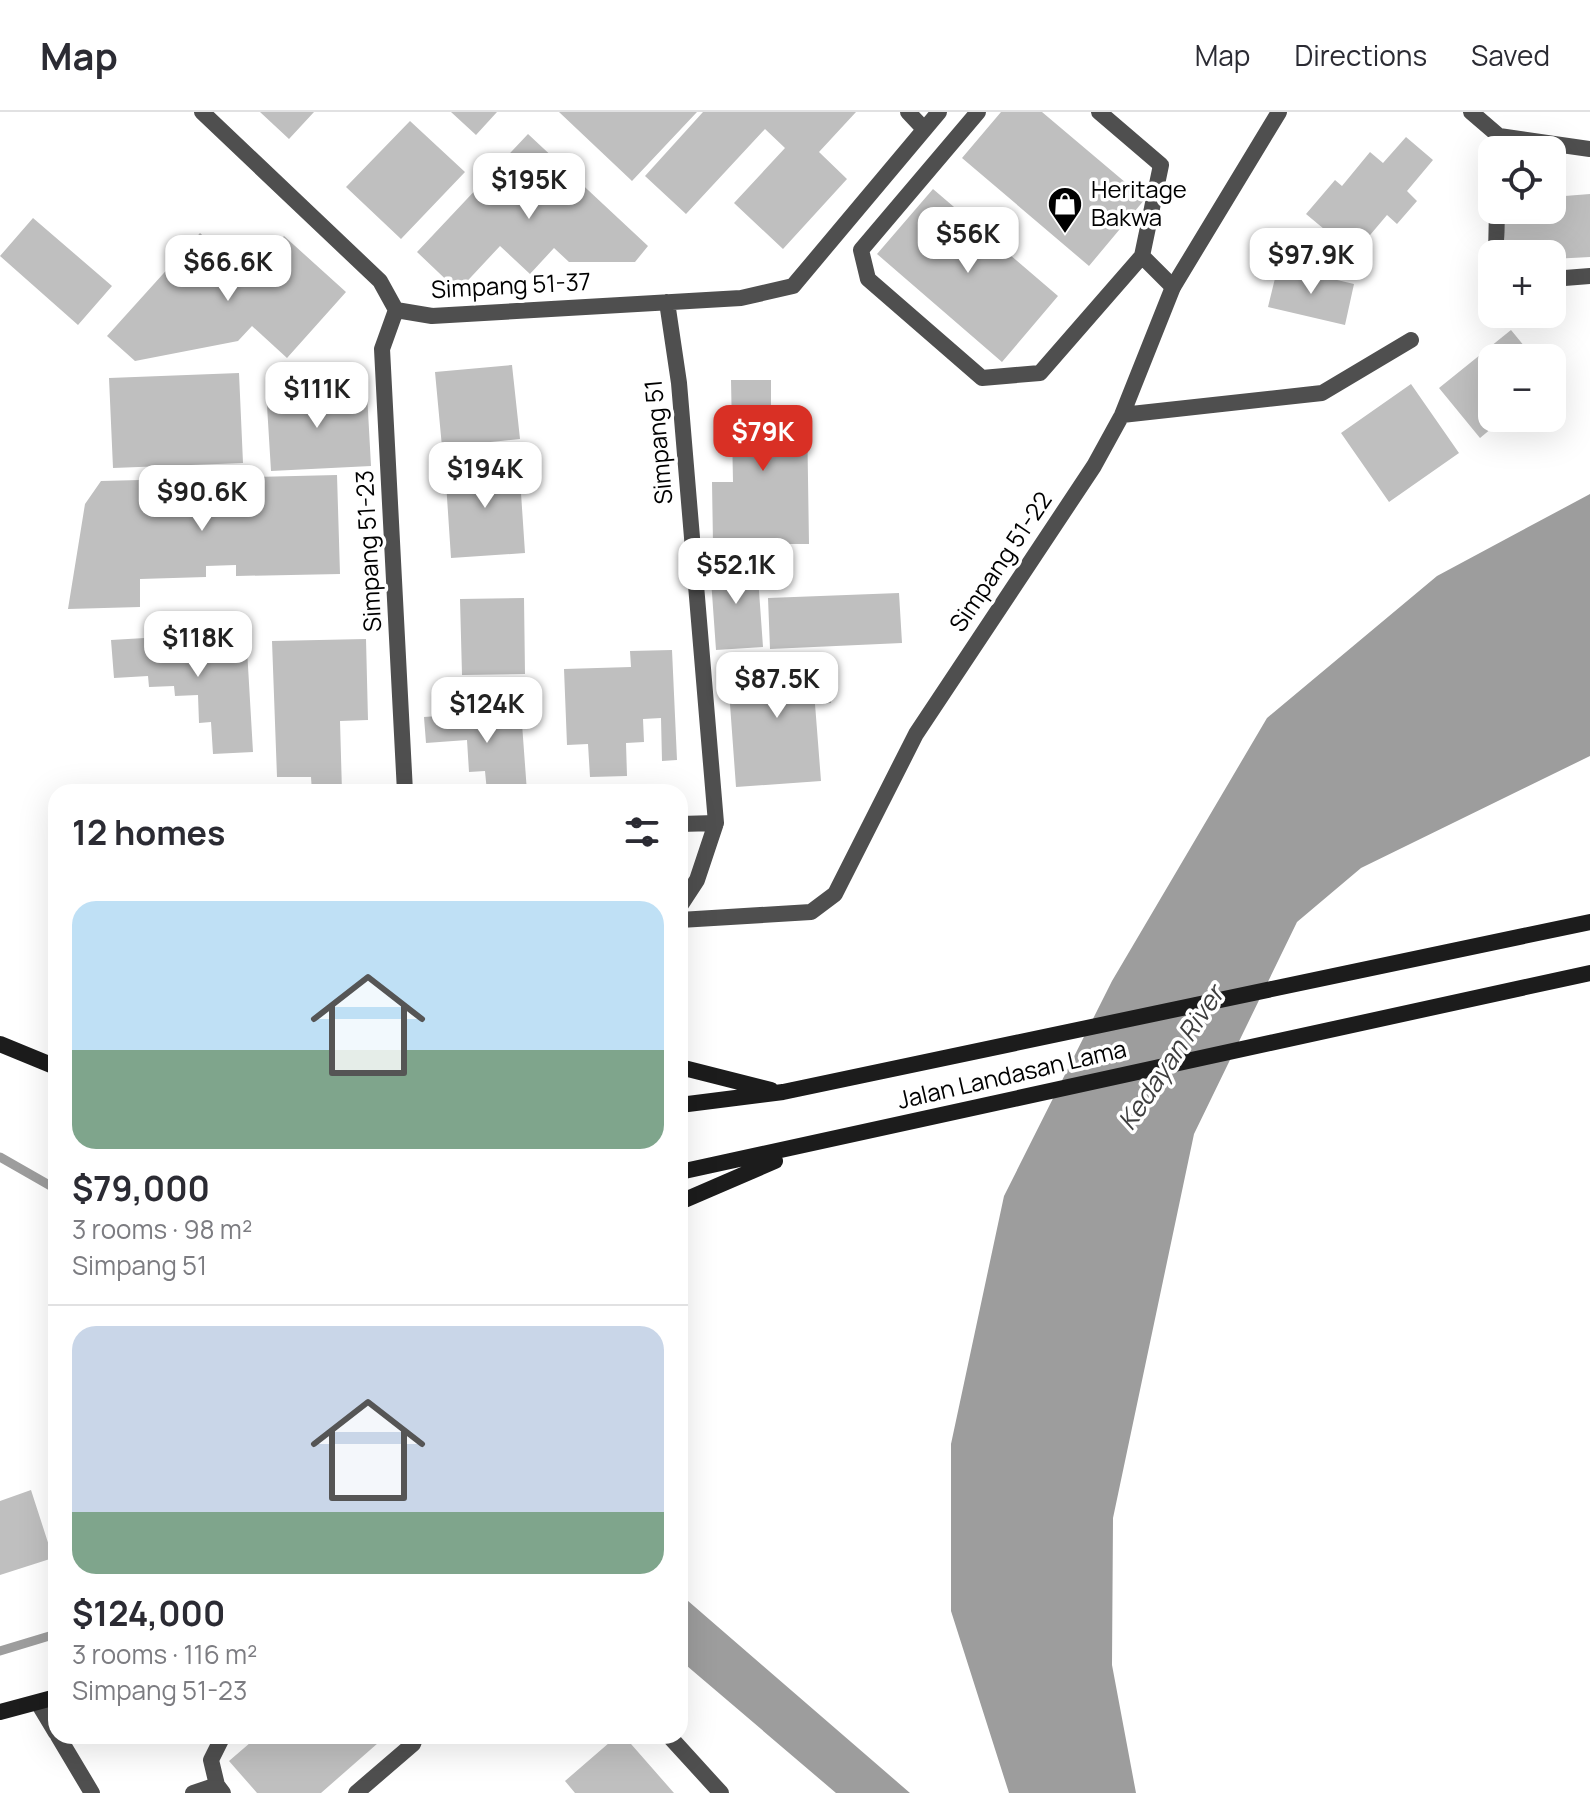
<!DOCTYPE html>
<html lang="en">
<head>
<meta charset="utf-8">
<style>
	body { margin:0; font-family:Manrope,sans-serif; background:#f2f2f3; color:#2b2b33; height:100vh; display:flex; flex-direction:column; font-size:30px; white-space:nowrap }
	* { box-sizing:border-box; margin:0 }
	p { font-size:26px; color:#7c7c81 }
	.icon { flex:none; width:44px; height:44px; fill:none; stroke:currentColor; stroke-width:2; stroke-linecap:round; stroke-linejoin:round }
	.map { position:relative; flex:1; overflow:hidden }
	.side { position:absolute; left:48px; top:672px; width:640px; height:960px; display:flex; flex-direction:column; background:#fff; border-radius:24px; box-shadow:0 8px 32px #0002 }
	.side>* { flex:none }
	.buttons { position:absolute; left:1478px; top:24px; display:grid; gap:16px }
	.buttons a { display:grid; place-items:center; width:88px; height:88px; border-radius:16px; background:#fff; box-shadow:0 8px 32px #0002; font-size:40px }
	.price { position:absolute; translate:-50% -68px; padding:0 18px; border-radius:16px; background:#fff; color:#222; font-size:26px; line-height:52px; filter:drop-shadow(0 2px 4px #0008) }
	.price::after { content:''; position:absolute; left:50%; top:48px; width:24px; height:18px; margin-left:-12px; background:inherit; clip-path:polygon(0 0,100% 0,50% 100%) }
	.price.current { background:#d93025; color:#fff }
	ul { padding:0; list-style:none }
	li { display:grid; align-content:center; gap:16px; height:424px; padding:0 24px }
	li+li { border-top:2px solid #e1e1e2 }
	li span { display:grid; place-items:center; height:248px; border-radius:24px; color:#555 }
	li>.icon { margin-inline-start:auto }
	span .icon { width:144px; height:144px; fill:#fffc; stroke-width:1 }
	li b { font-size:34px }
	h2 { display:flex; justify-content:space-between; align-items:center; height:96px; padding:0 24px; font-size:34px }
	header { display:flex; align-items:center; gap:48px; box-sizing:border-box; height:112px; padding:0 40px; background:#fff; border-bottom:2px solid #e1e1e2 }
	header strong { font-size:38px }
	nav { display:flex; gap:44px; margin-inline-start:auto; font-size:28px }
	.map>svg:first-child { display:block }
	.water { fill:#9d9d9d }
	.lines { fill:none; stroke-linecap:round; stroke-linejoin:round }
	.stream { stroke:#9d9d9d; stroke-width:9 }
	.building { fill:#bfbfbf }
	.lane { stroke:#4f4f4f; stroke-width:16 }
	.street { stroke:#4f4f4f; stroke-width:16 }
	.secondary { stroke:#1c1c1c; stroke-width:16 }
	.labels { text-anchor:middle; stroke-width:7; stroke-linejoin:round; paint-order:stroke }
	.poi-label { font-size:24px; fill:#000; stroke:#fff; text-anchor:start }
	.street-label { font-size:24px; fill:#000; stroke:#fff }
	.water-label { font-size:26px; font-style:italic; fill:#3e3e3e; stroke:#fff }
</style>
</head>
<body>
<header>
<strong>Map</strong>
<nav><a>Map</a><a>Directions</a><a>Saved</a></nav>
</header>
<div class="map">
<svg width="1590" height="1681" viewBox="0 0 1590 1681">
	<rect width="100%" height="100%" fill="#fff"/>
	<!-- water -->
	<path class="water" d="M1590 382V644L1361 756 1297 810 1194 1022 1113 1406 1112 1553 1136 1681H1009L951 1499V1332L1004 1084 1112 869 1267 606 1437 464Z
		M680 1482 910 1681H836L680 1548Z"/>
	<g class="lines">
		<!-- stream -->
		<path class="stream" d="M0 1045 56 1077
			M0 1539 56 1522"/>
	</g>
	<!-- building -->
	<path class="building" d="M260 0H314L289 27Z
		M451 0H497L476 23Z
		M559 0H697L632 69Z
		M703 0H856L819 40 847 67 783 137 734 91 785 36 765 17 686 102 645 64Z
		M1001 0H1042L1145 87 1089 154 962 46Z
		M410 9 465 60 401 127 346 75Z
		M528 22 648 134 635 150H569L554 136 530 162 500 134 458 179 417 140Z
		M1406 25 1433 48 1407 79 1417 89 1397 112 1387 103 1354 142 1306 102 1335 68 1342 74 1370 40 1383 51Z
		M933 77 1058 184 1002 250 877 142Z
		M1590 82V145L1552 147V142H1506L1502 98H1552V85Z
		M33 106 112 174 78 213 0 144Z
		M200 121 247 164 284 124 346 180 287 246 252 214 238 229 135 249 107 224Z
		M1278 154 1354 172 1345 213 1268 195Z
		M1511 218 1534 246H1492V306H1504L1480 326 1439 276Z
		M512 253 520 327 442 335 435 260Z
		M239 261 243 351 113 356 109 266Z
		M731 268H771V301H807L809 432H713L712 370H733Z
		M1411 272 1459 341 1389 390 1341 321Z
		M315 275 316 283 367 281 371 354 271 359 266 277Z
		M519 351 525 441 451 446 445 355Z
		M337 363 340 462 236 464V453L206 454V465L140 467V495L68 497 85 392 101 369Z
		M757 451 763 535 716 538 710 453Z
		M899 481 902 531 770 537 768 486Z
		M524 486 525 562 462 563 460 487Z
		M246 520 253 640 213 642 211 610 199 611 198 583 175 584 174 574 149 575 148 564 114 566 111 528Z
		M366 527 368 608 340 609 342 680H312L311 665H277L272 529Z
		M672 538 677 648 662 649 661 606 643 607 644 630 626 631 627 664 590 665 588 632 567 633 564 557 631 555 630 539Z
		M827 545 831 591 815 592 821 669 736 675 727 551Z
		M521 598 527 680H487L485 659 469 660 467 628 426 631 424 605Z
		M31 1378 53 1446 0 1463V1389Z
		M258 1624H386L321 1681H257L229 1649Z
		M617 1624H624L674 1681H575L565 1669Z"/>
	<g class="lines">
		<!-- lane -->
		<path class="lane" d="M978 0 861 138 868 167 982 266 1040 261 1142 144 1161 53 1099 0
			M1471 0 1499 24
			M1499 24 1590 37
			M1496 142 1497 98
			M1142 144 1173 175
			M1552 167 1590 164
			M193 1681 217 1673
			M223 1681 217 1673 211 1648 223 1624
			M356 1681 413 1632 416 1624"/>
		<!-- street -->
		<path class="street" d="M202 0 380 169 396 198 432 204 741 186 793 174 939 0
			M908 0 924 17
			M667 190 679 271 716 711 697 768 680 794
			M396 198 382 237 405 680
			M1122 303 1322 281 1411 228
			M680 712 716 711
			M680 808 811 800 835 782 916 622 1094 354 1122 303 1173 175 1279 0
			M38 1591 56 1621
			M58 1624 92 1681
			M669 1624 721 1681"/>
		<!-- secondary -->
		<path class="secondary" d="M0 932 56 955
			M680 955 771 978
			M680 993 783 980 1590 810
			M680 1060 1590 861
			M680 1090 775 1049
			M0 1600 56 1585"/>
	</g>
	<!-- icons -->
	<defs>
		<symbol id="shop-pin" viewBox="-11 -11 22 30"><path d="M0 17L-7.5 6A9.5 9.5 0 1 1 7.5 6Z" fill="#000" stroke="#fff"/><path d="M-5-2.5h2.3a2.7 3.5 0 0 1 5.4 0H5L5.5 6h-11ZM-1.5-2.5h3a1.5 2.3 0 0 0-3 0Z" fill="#fff"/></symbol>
	</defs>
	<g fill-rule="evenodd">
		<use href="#shop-pin" x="1045" y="72" width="40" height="54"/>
	</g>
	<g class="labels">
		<!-- poi labels -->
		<g class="poi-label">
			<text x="1091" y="86">Heritage<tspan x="1091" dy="28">Bakwa</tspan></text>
		</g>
		<!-- street labels -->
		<g class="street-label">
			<text transform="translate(511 174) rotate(-3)" y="8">Simpang 51-37</text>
			<text transform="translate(659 330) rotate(-95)" y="8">Simpang 51</text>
			<text transform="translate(369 439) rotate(-93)" y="8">Simpang 51-23</text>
			<text transform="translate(1001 450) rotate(-56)" y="8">Simpang 51-22</text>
			<text transform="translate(1012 963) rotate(-13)" y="8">Jalan Landasan Lama</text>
		</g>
		<!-- water labels -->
		<g class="water-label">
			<text transform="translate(1171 946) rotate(-56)" y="9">Kedayan River</text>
		</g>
	</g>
</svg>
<div class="buttons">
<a><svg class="icon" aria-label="locate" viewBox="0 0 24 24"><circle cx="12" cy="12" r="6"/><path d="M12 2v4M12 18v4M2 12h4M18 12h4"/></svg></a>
<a>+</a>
<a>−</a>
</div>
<b class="price" style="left:529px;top:109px">$195K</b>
<b class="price" style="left:968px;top:163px">$56K</b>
<b class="price" style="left:1311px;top:184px">$97.9K</b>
<b class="price" style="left:228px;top:191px">$66.6K</b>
<b class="price" style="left:317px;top:318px">$111K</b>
<b class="price current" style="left:763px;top:361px">$79K</b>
<b class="price" style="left:485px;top:398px">$194K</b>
<b class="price" style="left:202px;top:421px">$90.6K</b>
<b class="price" style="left:736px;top:494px">$52.1K</b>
<b class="price" style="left:198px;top:567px">$118K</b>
<b class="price" style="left:777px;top:608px">$87.5K</b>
<b class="price" style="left:487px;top:633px">$124K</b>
<section class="side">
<h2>12 homes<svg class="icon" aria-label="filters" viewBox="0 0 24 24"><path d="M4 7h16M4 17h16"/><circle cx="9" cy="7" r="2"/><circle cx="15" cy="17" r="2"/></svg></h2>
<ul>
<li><span style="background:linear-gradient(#bfe0f5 60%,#7fa58c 0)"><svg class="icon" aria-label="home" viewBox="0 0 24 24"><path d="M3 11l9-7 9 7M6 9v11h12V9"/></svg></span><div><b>$79,000</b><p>3 rooms · 98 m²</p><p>Simpang 51</p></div></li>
<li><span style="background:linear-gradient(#c9d6e8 75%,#7fa58c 0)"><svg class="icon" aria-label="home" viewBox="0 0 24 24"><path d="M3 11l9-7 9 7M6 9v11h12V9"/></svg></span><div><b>$124,000</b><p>3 rooms · 116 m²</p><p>Simpang 51-23</p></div></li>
</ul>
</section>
</div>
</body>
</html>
